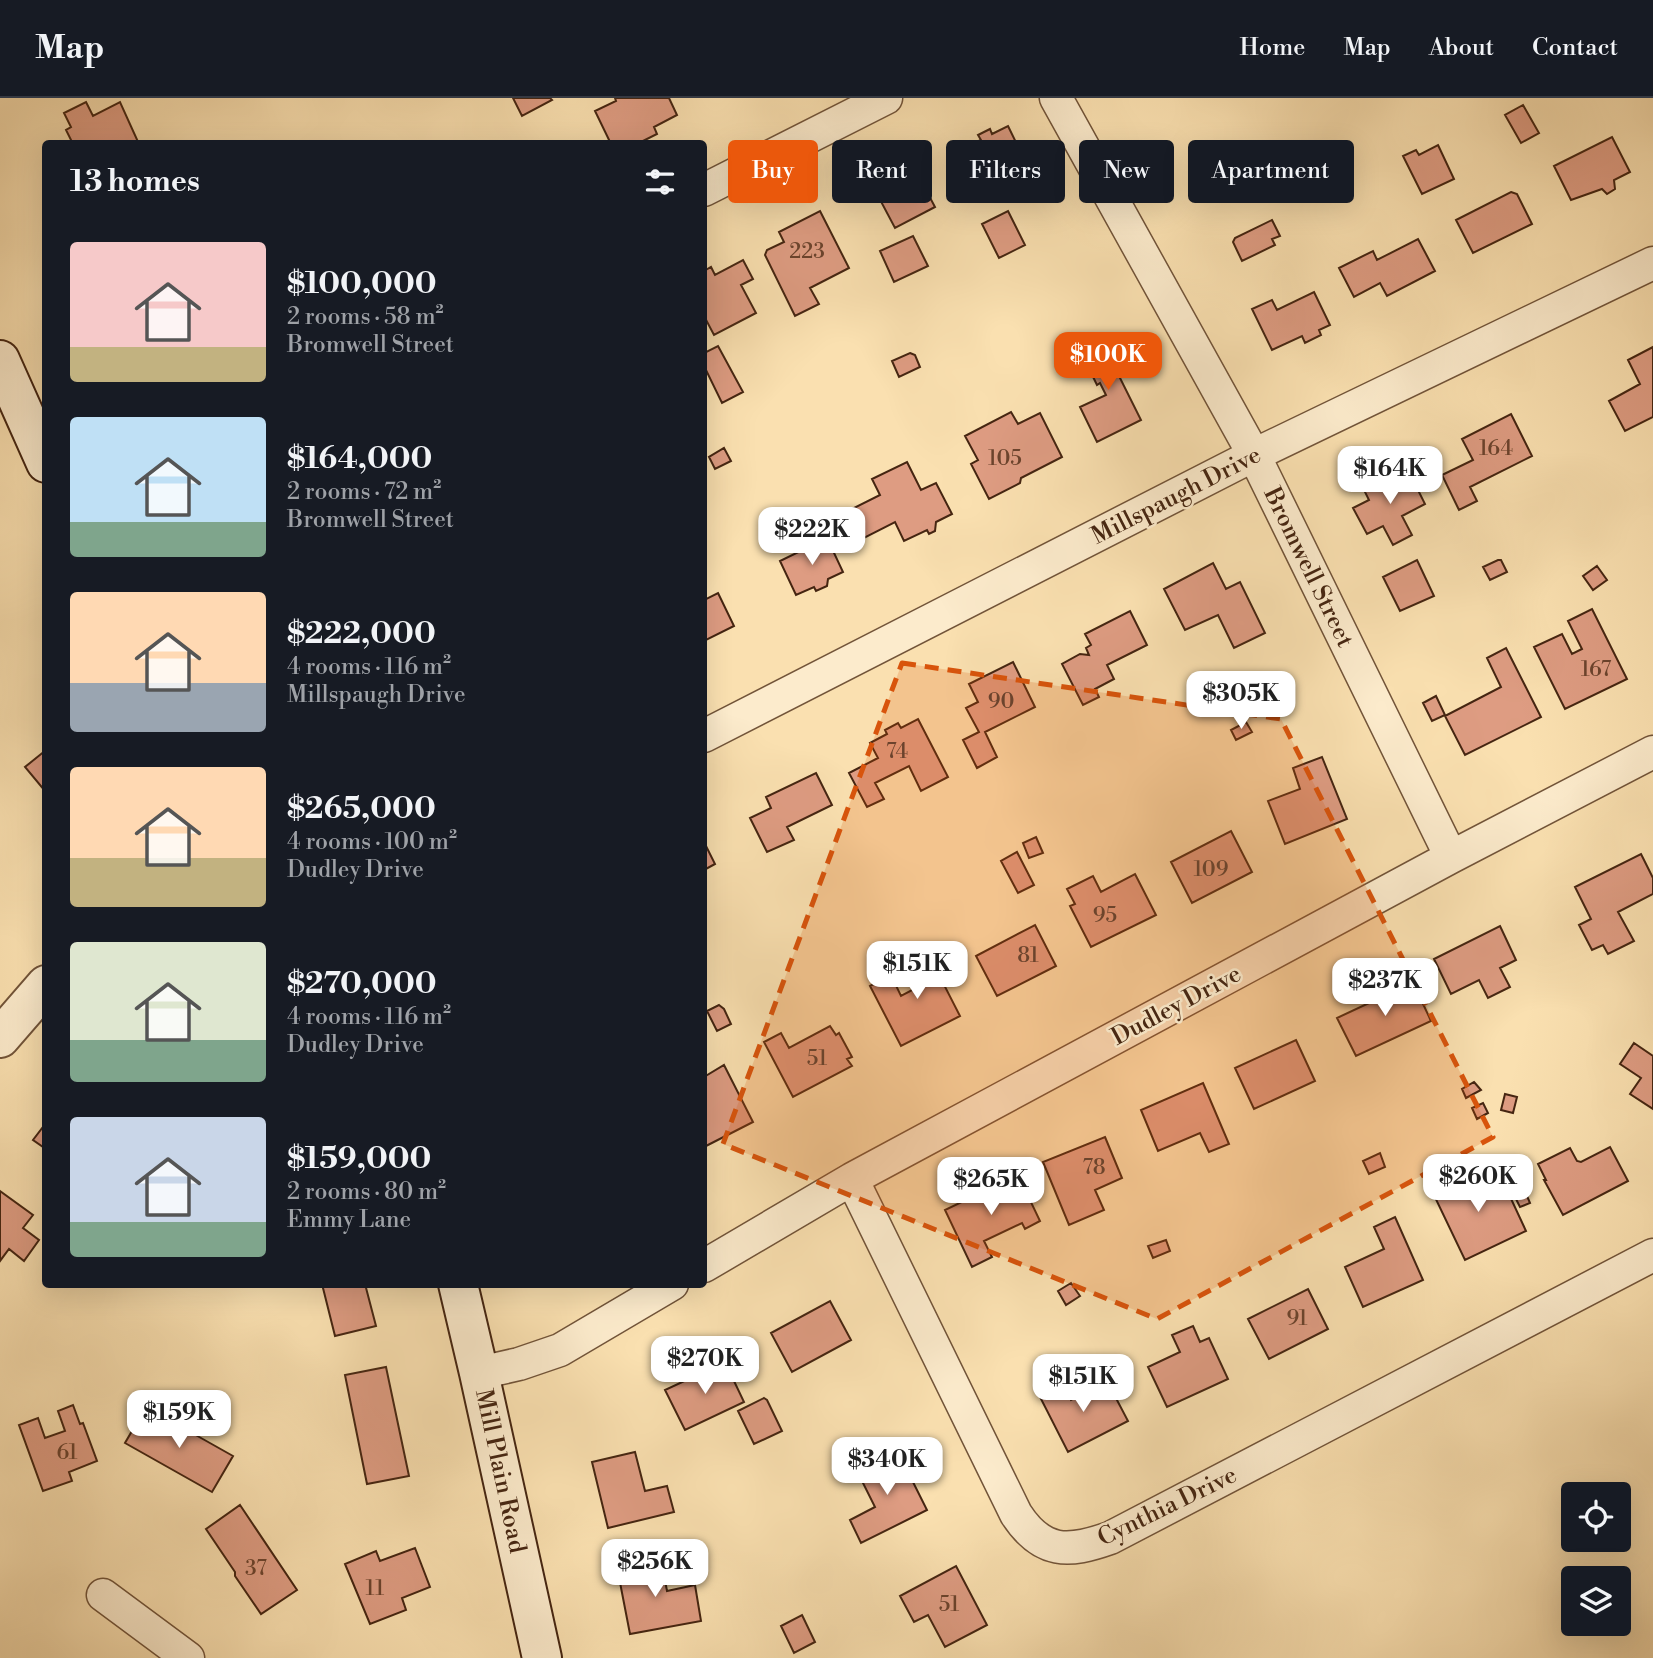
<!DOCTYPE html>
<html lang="en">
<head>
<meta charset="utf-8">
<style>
	body { margin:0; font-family:"Libre Bodoni",serif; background:#20242c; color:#f1f3f6; height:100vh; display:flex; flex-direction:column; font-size:26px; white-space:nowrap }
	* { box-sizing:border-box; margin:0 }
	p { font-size:23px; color:#9ea1a6 }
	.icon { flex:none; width:38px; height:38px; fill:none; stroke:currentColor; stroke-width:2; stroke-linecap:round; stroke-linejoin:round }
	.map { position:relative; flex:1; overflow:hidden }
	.panel { position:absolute; left:42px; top:42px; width:665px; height:1148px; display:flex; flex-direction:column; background:#171b24; border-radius:7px; box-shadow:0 7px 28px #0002 }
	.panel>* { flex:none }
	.guide { position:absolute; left:728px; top:42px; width:665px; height:63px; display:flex; gap:14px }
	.controls { position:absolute; left:1561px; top:1384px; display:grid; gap:14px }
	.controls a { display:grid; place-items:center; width:70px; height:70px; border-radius:7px; background:#171b24; box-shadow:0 7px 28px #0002; font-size:35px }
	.price { position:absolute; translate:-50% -60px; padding:0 16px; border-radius:14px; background:#fff; color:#222; font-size:23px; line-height:46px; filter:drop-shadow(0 2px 4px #0008) }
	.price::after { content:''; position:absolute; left:50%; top:42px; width:21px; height:16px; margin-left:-10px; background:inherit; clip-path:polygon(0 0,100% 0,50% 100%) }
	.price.selected { background:#ea580c; color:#fff }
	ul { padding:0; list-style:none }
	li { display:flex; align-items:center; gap:21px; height:175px; padding:0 28px }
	li span { display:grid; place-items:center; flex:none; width:196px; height:140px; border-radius:7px; color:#555 }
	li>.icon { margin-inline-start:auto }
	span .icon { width:84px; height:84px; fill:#fffc; stroke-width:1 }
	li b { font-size:30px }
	h2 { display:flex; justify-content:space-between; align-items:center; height:84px; padding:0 28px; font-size:30px }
	.tag { padding:0 24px; border-radius:7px; background:#171b24; box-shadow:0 7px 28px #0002; font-size:24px; line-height:63px }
	.tag.selected { background:#ea580c; color:#fff }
	header { display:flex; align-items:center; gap:42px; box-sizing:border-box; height:98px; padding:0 35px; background:#171b24; border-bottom:2px solid #363941 }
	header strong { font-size:33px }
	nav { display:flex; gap:38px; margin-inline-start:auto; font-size:24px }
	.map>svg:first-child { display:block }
	.building { fill:#de9c82; stroke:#452511; stroke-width:2 }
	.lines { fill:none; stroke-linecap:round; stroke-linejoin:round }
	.minor-casing { stroke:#725439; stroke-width:35 }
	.tertiary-casing { stroke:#725439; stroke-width:42 }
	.secondary-casing { stroke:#452511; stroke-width:42 }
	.minor { stroke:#fcebcc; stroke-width:32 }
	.tertiary { stroke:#fcebcc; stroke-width:38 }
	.secondary { stroke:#fcebcc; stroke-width:38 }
	.marked { fill:#d8540c; fill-opacity:0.2; stroke:#d8540c; stroke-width:5; stroke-dasharray:14 9; stroke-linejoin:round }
	.labels { text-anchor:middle; stroke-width:5; stroke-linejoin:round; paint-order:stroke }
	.number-label { font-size:21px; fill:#6b432d }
	.street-label { font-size:24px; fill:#452511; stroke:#fcebcc }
</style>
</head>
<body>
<header>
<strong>Map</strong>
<nav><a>Home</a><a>Map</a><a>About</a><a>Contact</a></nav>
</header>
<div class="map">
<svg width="1653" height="1560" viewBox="0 0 1653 1560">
	<rect width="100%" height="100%" fill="#fae0b0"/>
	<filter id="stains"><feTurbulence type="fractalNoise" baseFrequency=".00286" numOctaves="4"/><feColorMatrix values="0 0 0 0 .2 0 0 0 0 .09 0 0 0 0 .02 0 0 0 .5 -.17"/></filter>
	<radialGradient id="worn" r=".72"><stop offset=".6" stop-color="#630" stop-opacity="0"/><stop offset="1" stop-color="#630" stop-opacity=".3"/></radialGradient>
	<!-- building -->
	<path class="building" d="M513 0H550L552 2 522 18Z
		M615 0H669L677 17 654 29 657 36 637 46H611L595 13 616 3Z
		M86 4 93 18 120 4 139 46H73L66 32 71 29 64 15Z
		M1523 7 1539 35 1521 45 1505 17Z
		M1008 28 1026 65 984 85 965 49 981 42 978 37 990 31 992 36Z
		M1612 39 1630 74 1614 82 1615 91 1607 96 1602 91 1571 102 1554 68Z
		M1438 47 1454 81 1422 96 1403 58 1416 52 1419 57Z
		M917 75 935 109 895 130 877 96 892 88 889 82 897 78 900 83Z
		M1511 94 1517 96 1532 126 1473 155 1456 122Z
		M820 113 849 170 810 190 819 206 795 218 765 157 767 152 784 144 779 134Z
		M1008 113 1025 147 999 160 982 126Z
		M1272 122 1280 138 1272 141 1275 147 1242 163 1233 144 1235 140Z
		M913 138 928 168 894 184 880 153Z
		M1418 141 1435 173 1387 198 1380 185 1354 199 1339 170 1373 153 1377 162Z
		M743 162 753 181 741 187 756 215 714 237 704 218V173L711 169 715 177Z
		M1314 194 1330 227 1319 232 1321 237 1305 245 1302 238 1272 252 1252 211 1272 202 1277 212Z
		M1113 239 1128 269 1117 274 1141 322 1097 344 1080 309 1106 297 1100 285 1097 287 1081 254Z
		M718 248 743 294 722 305 704 268V255Z
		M1653 249V319L1625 333 1609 303 1640 286 1628 262Z
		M910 255 915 257 920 269 899 279 892 263Z
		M1011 314 1018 326 1040 315 1062 359 1021 380 1020 385 989 401 971 366 978 362 965 338Z
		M1511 316 1532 358 1470 389 1477 403 1459 412 1442 377 1473 362 1462 341Z
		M724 350 731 363 715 371 709 359Z
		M907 364 921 392 936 385 952 416 936 424 935 433 929 436 927 432 904 443 895 424 862 441 848 413 880 397 872 381Z
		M1408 372 1425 406 1402 418 1412 437 1393 447 1383 428 1367 436 1353 410 1369 402 1365 394 1383 384 1380 379 1392 373 1395 378Z
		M825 441 828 442 843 474 828 481 827 488 816 493 814 489 796 497 780 463Z
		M1417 462 1434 498 1400 513 1383 479Z
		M1498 462H1501L1507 474 1490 482 1483 469Z
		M1213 465 1226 491 1240 484 1265 535 1234 550 1218 517 1185 532 1164 491Z
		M1597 468 1607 482 1593 492 1583 478Z
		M718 495 734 528 704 543V502Z
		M1592 511 1627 581 1565 611 1534 549 1562 536 1572 556 1582 551 1568 523Z
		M1130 513 1147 547 1107 567 1114 581 1095 591 1099 599 1083 607 1062 566 1080 556 1089 557 1086 550 1091 547 1085 536Z
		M1506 550 1541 619 1465 657 1445 618 1501 589 1487 560Z
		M1013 564 1035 609 985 634 997 659 977 670 963 642 979 634 966 610 978 604 969 586Z
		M1436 598 1445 617 1432 623 1423 605Z
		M918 621 948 679 921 693 909 668 875 685 884 701 867 709 849 675 878 660 870 645 887 636 885 632 898 625 901 630Z
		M1246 624 1252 634 1236 642 1231 632Z
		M46 652V692L45 693 25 669Z
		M1322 659 1347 721 1285 746 1268 703 1300 691 1293 670Z
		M816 675 832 707 787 729 794 742 767 754 750 720 771 710 766 699Z
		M1231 733 1252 774 1192 805 1171 764Z
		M1036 739 1043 755 1029 760 1023 745Z
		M704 744 715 766 704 772Z
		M1017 754 1034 787 1018 795 1001 763Z
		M1641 756 1653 780V796L1618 814 1634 843 1608 856 1603 847 1592 852 1579 827 1591 821 1575 789Z
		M1135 776 1156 817 1091 849 1070 808 1075 806 1067 791 1093 778 1101 794Z
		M1035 827 1056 868 997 898 976 858Z
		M1500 828 1516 862 1500 870 1510 889 1488 900 1479 882 1451 896 1434 861Z
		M942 856 950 873 940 879 960 918 901 948 870 888 891 877 901 898 918 889 908 869 930 858 932 861Z
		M1411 880 1431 923 1356 958 1337 920 1384 898V893Z
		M719 907 724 911 731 926 717 933 707 913Z
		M830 928 836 937 839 935 852 959 847 961 852 968 793 999 764 944 781 935 789 950Z
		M1296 942 1315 983 1254 1011 1235 970Z
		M1634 945 1653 958V1011L1630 996 1641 980 1620 966Z
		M724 967 753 1024 704 1049V979Z
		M1474 984 1481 992 1466 1000 1462 991Z
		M1203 985 1229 1046 1209 1054 1200 1035 1158 1053 1141 1012Z
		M1505 996 1517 999 1513 1015 1501 1012Z
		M1483 1005 1488 1015 1477 1021 1472 1010Z
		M46 1025V1051L33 1042Z
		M1105 1039 1122 1080 1095 1092 1104 1112 1069 1127 1043 1064Z
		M1610 1049 1628 1083 1563 1117 1544 1082H1546L1538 1066 1570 1050 1577 1063 1581 1064Z
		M1380 1055 1385 1069 1369 1076 1363 1063Z
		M1477 1072 1481 1081 1493 1075 1496 1081 1485 1087 1492 1099 1507 1092 1526 1133 1465 1162 1432 1093Z
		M1018 1077 1040 1123 1025 1131 1022 1125 984 1143 992 1159 972 1169 945 1112Z
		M1524 1091 1530 1105 1520 1109 1513 1095Z
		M0 1093 33 1117 23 1130 39 1142 24 1163 9 1151 0 1163Z
		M1395 1119 1423 1182 1363 1209 1345 1169 1384 1151 1374 1129Z
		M1166 1142 1170 1153 1153 1160 1148 1148Z
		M1071 1185 1080 1198 1066 1207 1058 1193Z
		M322 1186H365L376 1228 335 1238Z
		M1308 1191 1328 1231 1269 1261 1248 1221Z
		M830 1203 851 1242 792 1274 771 1235Z
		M1193 1228 1200 1244 1209 1240 1228 1281 1167 1309 1148 1269 1180 1254 1172 1237Z
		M725 1264 744 1304 685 1332 665 1292Z
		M386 1269 409 1378 367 1386 345 1277Z
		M1107 1283 1128 1323 1068 1354 1039 1297 1062 1285 1071 1302Z
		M764 1300 767 1302 782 1333 754 1346 738 1313Z
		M73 1307 80 1326 83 1325 97 1363 69 1374 72 1383 43 1393 19 1327 38 1320 45 1340 65 1333 58 1313Z
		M146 1309 233 1358 212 1394 125 1345Z
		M897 1352 927 1412 861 1445 850 1422 875 1409 857 1373Z
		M635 1354 645 1393 667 1388 674 1414 608 1430 592 1364Z
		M240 1407 297 1492 261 1516 235 1478V1474L206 1431Z
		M415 1450 430 1489 402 1500 406 1512 370 1526 345 1466 376 1453 380 1463Z
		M661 1461 667 1493 695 1487 701 1523 630 1536 617 1469Z
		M956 1468 987 1527 945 1549 928 1517 914 1524 900 1498Z
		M802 1517 815 1544 794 1555 781 1528Z"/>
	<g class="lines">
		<defs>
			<path id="minor" d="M1056 0 1254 357 1451 759
				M704 92 886 0
				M704 638 1254 357 1653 165
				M852 1081 1016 1416C1042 1456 1068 1455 1110 1440L1653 1157
				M704 1168 852 1081 1451 759 1653 654
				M479 1275 519 1266 560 1252 672 1186
				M103 1497 188 1560"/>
			<path id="tertiary" d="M0 940 46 887"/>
			<path id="secondary" d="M0 262 46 365
				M458 1186 479 1275 542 1560"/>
		</defs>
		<!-- minor casing -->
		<use href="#minor" class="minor-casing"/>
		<!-- tertiary casing -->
		<use href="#tertiary" class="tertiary-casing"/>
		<!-- secondary casing -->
		<use href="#secondary" class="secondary-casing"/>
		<!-- minor -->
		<use href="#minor" class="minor"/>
		<!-- tertiary -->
		<use href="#tertiary" class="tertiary"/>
		<!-- secondary -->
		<use href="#secondary" class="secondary"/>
	</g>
	<!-- marked area -->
	<path class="marked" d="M902 565 1281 621 1493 1039 1157 1221 723 1046Z"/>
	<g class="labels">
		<!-- number labels -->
		<g class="number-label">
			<text x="807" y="160">223</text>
			<text x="1496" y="357">164</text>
			<text x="1005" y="367">105</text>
			<text x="1596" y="578">167</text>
			<text x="1001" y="610">90</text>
			<text x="897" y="660">74</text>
			<text x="1211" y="778">109</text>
			<text x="1105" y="824">95</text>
			<text x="1028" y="864">81</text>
			<text x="817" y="967">51</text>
			<text x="1094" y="1076">78</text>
			<text x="1297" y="1227">91</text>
			<text x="67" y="1361">61</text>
			<text x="256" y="1477">37</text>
			<text x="375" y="1497">11</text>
			<text x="949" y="1513">51</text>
		</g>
		<!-- street labels -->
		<g class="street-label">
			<text transform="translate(1176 397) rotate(-27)" y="8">Millspaugh Drive</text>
			<text transform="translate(1309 469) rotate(64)" y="8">Bromwell Street</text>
			<text transform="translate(1176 907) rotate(-28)" y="8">Dudley Drive</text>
			<text transform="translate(501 1373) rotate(78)" y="8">Mill Plain Road</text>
			<text transform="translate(1167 1408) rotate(-26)" y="8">Cynthia Drive</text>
		</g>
	</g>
	<rect width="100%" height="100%" filter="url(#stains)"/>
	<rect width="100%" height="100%" fill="url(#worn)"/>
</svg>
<div class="controls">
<a><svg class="icon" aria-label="locate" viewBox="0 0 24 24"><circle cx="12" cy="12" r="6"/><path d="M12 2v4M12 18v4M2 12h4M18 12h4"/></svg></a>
<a><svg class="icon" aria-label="layers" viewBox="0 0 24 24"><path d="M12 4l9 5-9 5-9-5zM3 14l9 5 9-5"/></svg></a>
</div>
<b class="price selected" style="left:1108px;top:294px">$100K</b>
<b class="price" style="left:1390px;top:408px">$164K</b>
<b class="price" style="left:812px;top:469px">$222K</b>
<b class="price" style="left:1241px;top:633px">$305K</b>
<b class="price" style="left:917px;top:903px">$151K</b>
<b class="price" style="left:1385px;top:920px">$237K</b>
<b class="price" style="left:1478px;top:1116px">$260K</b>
<b class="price" style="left:991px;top:1119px">$265K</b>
<b class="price" style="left:705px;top:1298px">$270K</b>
<b class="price" style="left:1083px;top:1316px">$151K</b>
<b class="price" style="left:179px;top:1352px">$159K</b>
<b class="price" style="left:887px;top:1399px">$340K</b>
<b class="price" style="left:655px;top:1501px">$256K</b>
<div class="guide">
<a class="tag selected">Buy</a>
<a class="tag">Rent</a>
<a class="tag">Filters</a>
<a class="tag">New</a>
<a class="tag">Apartment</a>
</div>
<section class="panel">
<h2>13 homes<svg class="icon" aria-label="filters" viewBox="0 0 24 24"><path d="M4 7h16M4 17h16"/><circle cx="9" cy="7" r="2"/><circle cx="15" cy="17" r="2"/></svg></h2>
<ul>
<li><span style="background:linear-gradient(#f6c9c9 75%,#c2b280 0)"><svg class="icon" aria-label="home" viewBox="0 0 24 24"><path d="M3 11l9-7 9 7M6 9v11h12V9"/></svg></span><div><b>$100,000</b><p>2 rooms · 58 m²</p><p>Bromwell Street</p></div></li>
<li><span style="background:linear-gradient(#bfe0f5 75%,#7fa58c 0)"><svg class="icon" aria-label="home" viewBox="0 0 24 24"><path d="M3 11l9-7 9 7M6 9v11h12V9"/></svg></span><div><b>$164,000</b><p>2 rooms · 72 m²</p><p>Bromwell Street</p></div></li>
<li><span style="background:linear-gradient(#ffd9b3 65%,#9aa5b1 0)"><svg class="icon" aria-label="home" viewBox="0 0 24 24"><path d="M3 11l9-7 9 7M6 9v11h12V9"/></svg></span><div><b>$222,000</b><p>4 rooms · 116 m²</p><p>Millspaugh Drive</p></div></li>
<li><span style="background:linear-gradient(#ffd9b3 65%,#c2b280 0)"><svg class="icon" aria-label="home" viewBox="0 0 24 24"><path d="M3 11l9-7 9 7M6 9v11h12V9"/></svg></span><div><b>$265,000</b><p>4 rooms · 100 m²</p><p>Dudley Drive</p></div></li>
<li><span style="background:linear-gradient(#dfe7d0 70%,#7fa58c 0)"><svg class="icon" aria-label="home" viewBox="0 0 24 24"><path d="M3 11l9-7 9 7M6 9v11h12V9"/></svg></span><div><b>$270,000</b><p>4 rooms · 116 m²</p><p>Dudley Drive</p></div></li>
<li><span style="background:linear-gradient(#c9d6e8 75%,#7fa58c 0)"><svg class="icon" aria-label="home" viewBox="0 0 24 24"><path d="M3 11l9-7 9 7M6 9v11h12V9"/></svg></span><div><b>$159,000</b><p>2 rooms · 80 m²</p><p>Emmy Lane</p></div></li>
</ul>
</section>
</div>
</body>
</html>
